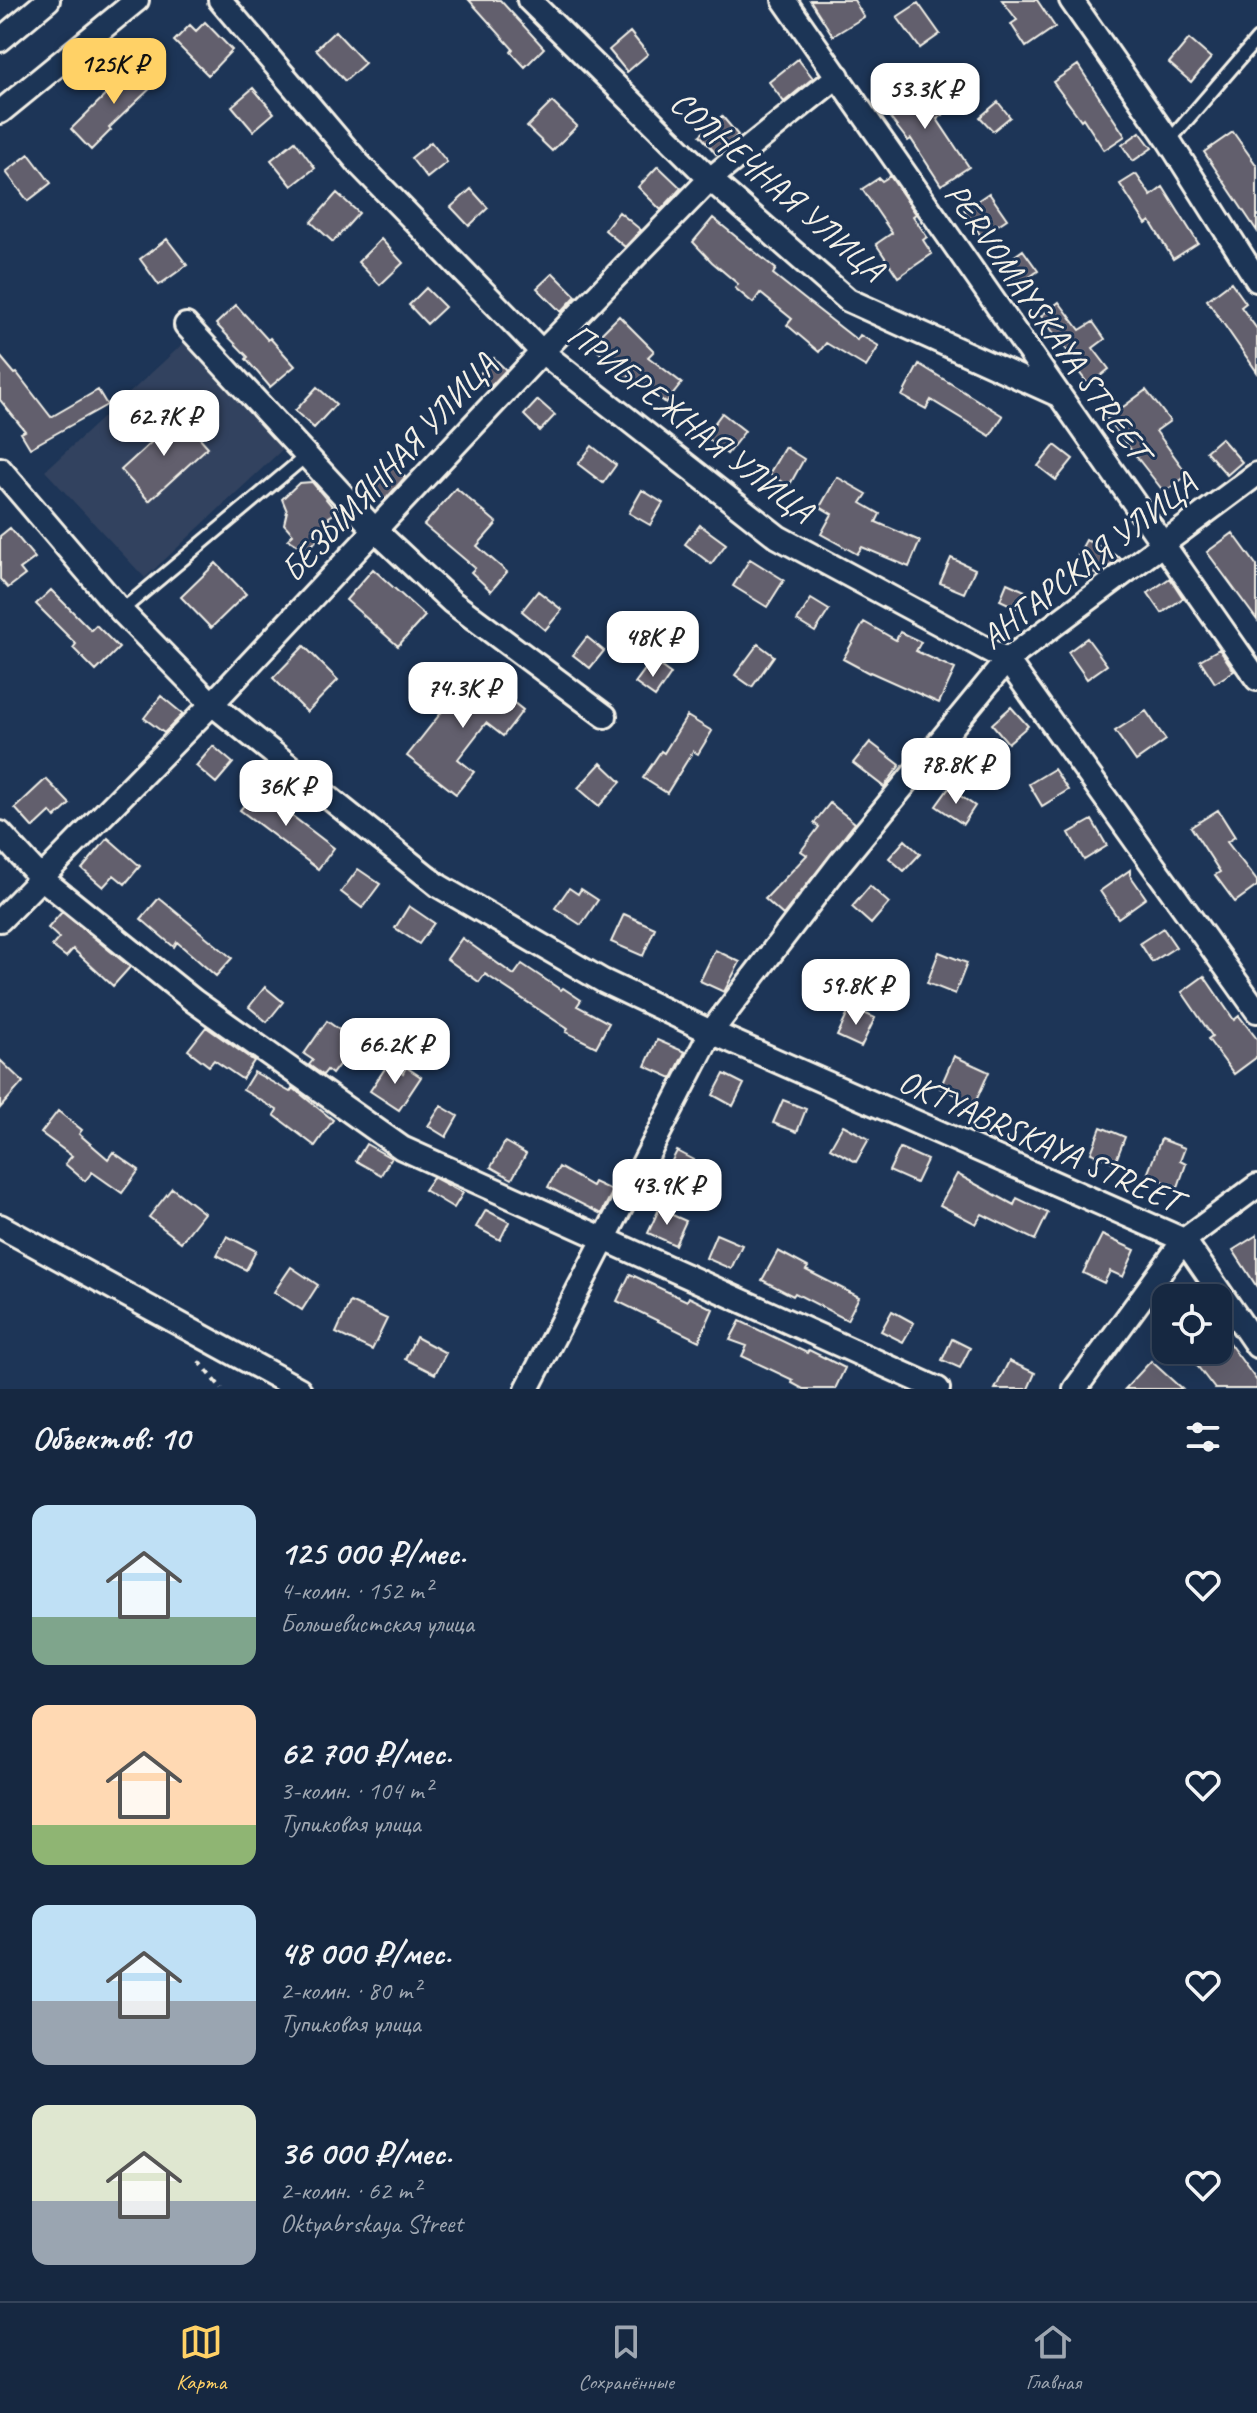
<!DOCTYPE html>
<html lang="ru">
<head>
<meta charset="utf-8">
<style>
	body { margin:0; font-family:Caveat,sans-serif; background:#23344c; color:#f1f3f6; height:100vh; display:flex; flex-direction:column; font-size:30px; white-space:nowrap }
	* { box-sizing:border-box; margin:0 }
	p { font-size:26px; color:#9ea6b1 }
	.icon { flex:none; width:44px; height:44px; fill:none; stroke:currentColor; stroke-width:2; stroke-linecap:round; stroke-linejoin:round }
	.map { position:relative; height:1389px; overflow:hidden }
	.sheet { display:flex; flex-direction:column; background:#162841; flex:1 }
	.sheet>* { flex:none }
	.controls { position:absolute; left:1152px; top:1284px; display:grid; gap:16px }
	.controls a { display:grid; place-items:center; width:80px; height:80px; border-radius:16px; background:#162841; box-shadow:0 8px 32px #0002,0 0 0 2px #35445a; font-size:40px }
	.price { position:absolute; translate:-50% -68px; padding:0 18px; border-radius:16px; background:#fff; color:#222; font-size:26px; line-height:52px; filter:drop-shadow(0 2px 4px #0008) }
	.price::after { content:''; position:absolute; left:50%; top:48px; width:24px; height:18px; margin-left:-12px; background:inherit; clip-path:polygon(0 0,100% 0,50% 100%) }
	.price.on { background:#ffd166; color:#111 }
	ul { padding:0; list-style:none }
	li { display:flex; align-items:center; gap:24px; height:200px; padding:0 32px }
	li span { display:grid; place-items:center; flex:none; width:224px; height:160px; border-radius:16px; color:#555 }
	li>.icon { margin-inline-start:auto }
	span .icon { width:96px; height:96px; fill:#fffc; stroke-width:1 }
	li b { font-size:34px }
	h2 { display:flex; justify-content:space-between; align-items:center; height:96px; padding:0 32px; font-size:34px }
	.tabs { display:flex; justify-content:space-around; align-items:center; height:112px; border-top:2px solid #35445a; background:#162841; font-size:22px; color:#9ea6b1 }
	.tabs a { display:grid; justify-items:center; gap:4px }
	.tabs .on { color:#ffd166 }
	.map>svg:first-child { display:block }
	.built { fill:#32425e }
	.building { fill:#625f6d; stroke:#f4f1e8; stroke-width:2 }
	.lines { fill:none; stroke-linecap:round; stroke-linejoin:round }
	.lane-casing { stroke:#f4f1e8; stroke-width:17 }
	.street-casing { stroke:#f4f1e8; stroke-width:28 }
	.path { stroke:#f4f1e8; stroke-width:4; stroke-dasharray:6 6; stroke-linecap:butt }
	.lane { stroke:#1d3557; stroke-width:11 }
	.street { stroke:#1d3557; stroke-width:22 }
	.labels { text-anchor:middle; stroke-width:6; stroke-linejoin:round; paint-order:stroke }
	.street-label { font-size:34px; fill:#f4f1e8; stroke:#1d3557 }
</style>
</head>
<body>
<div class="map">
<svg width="1257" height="1389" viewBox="0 0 1257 1389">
	<rect width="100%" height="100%" fill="#1d3557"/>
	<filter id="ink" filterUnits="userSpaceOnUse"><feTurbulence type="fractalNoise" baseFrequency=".0125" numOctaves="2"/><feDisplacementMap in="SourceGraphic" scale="16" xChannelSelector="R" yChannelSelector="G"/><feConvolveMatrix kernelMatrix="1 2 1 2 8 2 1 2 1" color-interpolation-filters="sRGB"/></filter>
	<g filter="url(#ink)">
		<!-- built -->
		<path class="built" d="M187 340 286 446 145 578 45 471Z"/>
		<!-- building -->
		<path class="building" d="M469 0H500L544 48 525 67 511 52 513 49Z
			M810 0H854L864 17 833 36Z
			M1002 0H1037L1055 27 1026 47 1011 24 1017 20Z
			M918 3 940 34 920 48 897 17Z
			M205 22 232 50 208 75 174 41 190 25 196 31Z
			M335 31 365 63 345 81 316 49Z
			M630 32 648 54 627 72 609 50Z
			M1189 39 1211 58 1191 82 1169 63Z
			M798 59 813 78 784 102 769 82Z
			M139 62 157 82 109 128 111 130 91 150 71 129Z
			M1078 65 1125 136 1104 150 1083 118 1081 120 1053 82Z
			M916 79 943 115 937 119 969 167 941 185 911 139 908 141 881 106Z
			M253 88 274 113 253 131 232 106Z
			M552 102 577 126 552 151 527 127Z
			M998 102 1010 117 993 131 980 117Z
			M722 116 738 135 716 154 700 135Z
			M1140 132 1152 148 1133 161 1122 145Z
			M1233 132 1257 166V231L1204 152Z
			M295 141 315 168 292 186 271 160Z
			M431 142 447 162 427 178 411 158Z
			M29 154 51 183 28 201 6 172Z
			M658 166 681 188 661 210 638 187Z
			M1136 174 1151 196 1163 187 1198 243 1173 259 1150 221 1146 224 1120 184Z
			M890 176 916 214 913 216 927 237 923 240 932 254 898 277 876 244 892 233 862 189 879 178 882 181Z
			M471 189 488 208 469 226 451 207Z
			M337 193 359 213 333 242 311 222Z
			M989 193 1007 219 981 236 964 210Z
			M619 212 641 230 625 247 605 230Z
			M713 218 776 269 773 274 807 301 857 340 860 335 879 346 866 367 826 343 819 352 787 325 792 319 760 293 753 303 735 288 738 284 712 262 693 242Z
			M167 239 187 265 159 285 140 259Z
			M381 239 403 263 380 285 358 262Z
			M1023 250 1038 271 1017 286 1002 265Z
			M553 273 576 296 561 312 537 288Z
			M1231 282 1246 303 1241 307 1257 329V372L1207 300Z
			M426 288 445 307 427 324 409 305Z
			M1059 302 1080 330 1093 322 1105 339 1093 348 1109 369 1089 385 1075 367 1078 365 1041 316Z
			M236 305 268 340 270 338 295 366 270 387 246 359 248 357 216 324Z
			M619 316 654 351 648 357 682 383 666 403 630 375 626 379 591 344Z
			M0 356 15 374 17 373 51 417 98 390 107 405 30 448 21 433 25 431 0 400Z
			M494 358 506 370 488 389 476 378Z
			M919 364 1003 416 990 436 931 400 926 409 902 396Z
			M317 387 336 404 314 428 295 411Z
			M1146 390 1170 421 1156 431 1188 475 1164 492 1107 419Z
			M538 400 555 415 540 431 524 415Z
			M722 413 745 431 727 454 705 436Z
			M180 416 208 447 149 501 121 470Z
			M1221 438 1242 462 1227 475 1206 451Z
			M1055 445 1073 459 1056 480 1038 466Z
			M592 446 616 465 603 483 578 464Z
			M785 447 804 459 789 486 769 474Z
			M394 464 405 477 385 500 371 484Z
			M837 477 867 494 861 503 880 514 876 522 920 541 909 567 862 547 857 554 821 534 832 514 820 507Z
			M312 482 337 512 329 517V526L307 551 288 539 293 534 284 524 287 511 282 499 299 483Z
			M456 488 497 523 477 546 507 572 491 591 471 572 475 568 424 525Z
			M642 490 663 503 650 525 629 513Z
			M700 525 726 544 711 564 685 544Z
			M10 528 35 558 20 569 25 575 8 588 0 579V536Z
			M1233 533 1257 566V620L1207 552Z
			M1086 540 1098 546 1120 558 1098 575 1089 571 1092 561 1078 555Z
			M951 558 975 569 964 593 940 583Z
			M750 559 784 580 767 607 733 586Z
			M216 563 246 594 211 628 181 597Z
			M373 569 425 616 398 646 346 600Z
			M1170 578 1183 598 1162 613 1148 593Z
			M1007 583 1025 591 1017 608 1000 600Z
			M51 590 91 630 96 625 119 648 96 671 73 648 76 644 36 604Z
			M538 591 562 610 545 630 522 611Z
			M811 599 829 610 815 632 797 621Z
			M864 622 896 640 900 632 921 642 916 651 955 669 939 703 870 672 869 673 843 659Z
			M587 637 604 651 590 668 573 655Z
			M1087 638 1107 665 1087 679 1068 652Z
			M758 644 774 656 752 687 735 675Z
			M304 646 338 680 307 712 273 678Z
			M1219 649 1234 671 1215 683 1200 660Z
			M652 660 671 674 655 697 635 683Z
			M474 671 523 710 503 736 486 723 458 759 474 772 456 794 407 756Z
			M161 696 183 714 164 733 144 718Z
			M1011 707 1028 726 1008 743 992 724Z
			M1146 711 1166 740 1136 761 1115 731Z
			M687 716 712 731 698 754 693 751 667 793 643 778 661 751 664 753Z
			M870 742 900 765 884 787 853 763Z
			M213 746 233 763 216 783 196 766Z
			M601 763 621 782 599 806 578 788Z
			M1054 769 1068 790 1042 806 1029 784Z
			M46 779 70 804 55 818 50 812 33 828 15 808Z
			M260 786 288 810 287 812 334 848 318 869 240 810Z
			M949 788 975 806 963 824 936 806Z
			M830 803 855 823 783 915 765 899 807 855 801 851 819 827 814 823Z
			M1218 810 1235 837 1227 842 1257 881V886L1235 902 1215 875 1220 872 1191 827Z
			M1092 820 1107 846 1084 860 1069 833Z
			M108 838 140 866 125 884 114 875 103 887 82 869Z
			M905 840 920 854 904 871 889 858Z
			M358 869 380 884 362 908 341 892Z
			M1130 870V875L1146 898 1118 918 1100 891Z
			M870 886 889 903 871 924 852 907Z
			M569 888 578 894 581 889 598 900 581 925 555 908Z
			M159 898 232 958 216 976 177 942 174 947 141 919Z
			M409 906 434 923 419 944 395 928Z
			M62 912 130 967 113 986 73 949 66 957 52 946 59 938 48 928Z
			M624 914 655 928 643 956 611 942Z
			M1163 928 1176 947 1152 962 1140 943Z
			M462 938 514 975 522 964 561 990 563 988 581 1000 577 1006 609 1023 596 1047 566 1032 568 1029 485 974 479 982 447 959Z
			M715 950 740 962 724 992 700 981Z
			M939 952 967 963 955 994 927 983Z
			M1204 976 1234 1020 1239 1016 1257 1039V1057L1234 1074 1208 1039 1212 1036 1182 992Z
			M265 987 283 1002 267 1022 249 1007Z
			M851 1007 875 1018 861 1047 837 1036Z
			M327 1021 356 1042 332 1074 327 1070 323 1075 309 1065 313 1060 304 1054Z
			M206 1027 254 1061 242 1079 214 1060 209 1066 188 1050Z
			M657 1040 685 1052 672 1078 645 1066Z
			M954 1056 989 1072 975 1103 940 1088Z
			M0 1060 23 1082 0 1108Z
			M388 1064 403 1073 406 1067 421 1077 399 1110 370 1091Z
			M254 1072 290 1092 293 1088 333 1120 315 1146 274 1115 277 1110 243 1090Z
			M724 1074 744 1084 733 1106 713 1095Z
			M783 1100 806 1109 797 1132 773 1123Z
			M441 1106 458 1116 446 1137 428 1126Z
			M58 1111 82 1130 79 1134 108 1159 113 1152 139 1170 122 1193 92 1172 85 1181 65 1164 72 1156 41 1133Z
			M843 1125 869 1139 856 1162 830 1148Z
			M1101 1127 1125 1137 1115 1163 1091 1153Z
			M1161 1139 1185 1148 1180 1161 1186 1164 1178 1187 1147 1175Z
			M505 1142 526 1154 512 1179 491 1167Z
			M366 1144 391 1158 381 1175 356 1161Z
			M900 1148 927 1160 916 1183 889 1171Z
			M677 1151 694 1160 684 1180 667 1170Z
			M559 1167 592 1186 594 1182 613 1191 601 1214 548 1187Z
			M957 1174 1014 1205 1017 1198 1048 1213 1035 1240 982 1214 976 1224 940 1205Z
			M433 1177 463 1193 454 1208 424 1190Z
			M172 1188 204 1213 181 1242 149 1217Z
			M659 1209 686 1221 675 1245 648 1233Z
			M486 1210 509 1222 500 1240 476 1227Z
			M716 1234 742 1245 731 1269 706 1258Z
			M1102 1235 1135 1250 1123 1277 1110 1271 1104 1283 1083 1273Z
			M1257 1235V1287L1233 1250Z
			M227 1236 256 1251 246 1270 217 1255Z
			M778 1251 808 1267 806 1270 859 1297 847 1320 795 1293 793 1296 762 1280Z
			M291 1267 318 1285 302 1310 274 1292Z
			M630 1274 687 1301 689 1297 713 1309 699 1341 617 1301Z
			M350 1302 387 1319 372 1350 336 1333Z
			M892 1311 914 1323 903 1342 881 1331Z
			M740 1321 807 1353 809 1350 845 1368 835 1389H803L792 1383 793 1380 742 1356 747 1346 730 1340Z
			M1218 1328 1257 1381V1389H1215L1185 1350H1218Z
			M416 1337 446 1353 435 1374 405 1359Z
			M952 1339 970 1348 960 1368 942 1360Z
			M1009 1361 1035 1373 1028 1389H995Z
			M1151 1361 1182 1389H1125Z"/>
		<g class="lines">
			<defs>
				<path id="lane" d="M1169 141 1257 39
					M121 611 306 456"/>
				<path id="street" d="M220 0 360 165 542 352 778 537 1007 660 1257 1011
					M529 0 710 179 848 300 1056 394
					M784 0 1257 679
					M1071 0 1169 141 1257 280
					M0 40 48 0
					M0 112 137 0
					M186 325 375 530 452 602 605 716
					M0 469 121 611 212 704 439 886 603 981 711 1032 1184 1240 1257 1346
					M0 833 40 877 194 1001 402 1148 938 1389
					M0 920 212 704 542 352 710 179 838 76
					M0 1226 299 1389
					M527 1389 711 1032 840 863 1007 660 1257 474
					M1075 1389 1184 1240 1257 1186"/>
			</defs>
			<!-- lane casing -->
			<use href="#lane" class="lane-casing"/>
			<!-- street casing -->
			<use href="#street" class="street-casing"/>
			<!-- path -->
			<path class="path" d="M199 1361 222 1389"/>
			<!-- lane -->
			<use href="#lane" class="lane"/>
			<!-- street -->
			<use href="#street" class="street"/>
		</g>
	</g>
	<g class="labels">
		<!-- street labels -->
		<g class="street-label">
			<text transform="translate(778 185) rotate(41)" y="12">СОЛНЕЧНАЯ УЛИЦА</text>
			<text transform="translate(1048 321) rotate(55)" y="12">PERVOMAYSKAYA STREET</text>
			<text transform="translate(691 422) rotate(38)" y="12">ПРИБРЕЖНАЯ УЛИЦА</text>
			<text transform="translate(388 467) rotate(-47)" y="12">БЕЗЫМЯННАЯ УЛИЦА</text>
			<text transform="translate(1088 560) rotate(-38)" y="12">АНГАРСКАЯ УЛИЦА</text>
			<text transform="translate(1040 1140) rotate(24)" y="12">OKTYABRSKAYA STREET</text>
		</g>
	</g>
</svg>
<div class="controls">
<a><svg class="icon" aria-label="locate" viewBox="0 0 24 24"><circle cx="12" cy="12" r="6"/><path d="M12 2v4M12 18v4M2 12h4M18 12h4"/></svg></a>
</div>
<b class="price on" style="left:114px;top:106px">125K ₽</b>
<b class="price" style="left:925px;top:131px">53.3K ₽</b>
<b class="price" style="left:164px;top:458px">62.7K ₽</b>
<b class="price" style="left:653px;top:679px">48K ₽</b>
<b class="price" style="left:463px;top:730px">74.3K ₽</b>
<b class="price" style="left:956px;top:806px">78.8K ₽</b>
<b class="price" style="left:286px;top:828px">36K ₽</b>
<b class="price" style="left:856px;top:1027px">59.8K ₽</b>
<b class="price" style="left:395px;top:1086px">66.2K ₽</b>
<b class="price" style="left:667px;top:1227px">43.9K ₽</b>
</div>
<section class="sheet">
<h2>Объектов: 10<svg class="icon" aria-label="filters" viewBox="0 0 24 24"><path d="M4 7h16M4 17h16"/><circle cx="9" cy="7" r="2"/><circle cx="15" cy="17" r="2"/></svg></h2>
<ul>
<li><span style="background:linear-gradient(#bfe0f5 70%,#7fa58c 0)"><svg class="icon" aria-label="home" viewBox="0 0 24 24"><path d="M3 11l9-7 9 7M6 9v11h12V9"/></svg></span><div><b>125 000 ₽/мес.</b><p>4-комн. · 152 m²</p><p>Большевистская улица</p></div><svg class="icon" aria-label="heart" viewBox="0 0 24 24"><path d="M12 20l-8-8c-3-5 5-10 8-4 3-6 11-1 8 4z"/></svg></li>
<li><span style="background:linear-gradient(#ffd9b3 75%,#8fb573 0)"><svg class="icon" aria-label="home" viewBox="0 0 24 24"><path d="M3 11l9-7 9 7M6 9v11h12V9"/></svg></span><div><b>62 700 ₽/мес.</b><p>3-комн. · 104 m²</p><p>Тупиковая улица</p></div><svg class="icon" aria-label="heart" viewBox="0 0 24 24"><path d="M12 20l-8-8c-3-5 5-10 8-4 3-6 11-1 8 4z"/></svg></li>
<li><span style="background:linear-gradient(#bfe0f5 60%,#9aa5b1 0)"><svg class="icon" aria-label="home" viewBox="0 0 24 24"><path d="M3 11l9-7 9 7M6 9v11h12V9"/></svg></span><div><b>48 000 ₽/мес.</b><p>2-комн. · 80 m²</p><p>Тупиковая улица</p></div><svg class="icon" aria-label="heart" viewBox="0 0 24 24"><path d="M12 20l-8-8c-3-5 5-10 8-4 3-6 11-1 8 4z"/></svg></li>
<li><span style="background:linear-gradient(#dfe7d0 60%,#9aa5b1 0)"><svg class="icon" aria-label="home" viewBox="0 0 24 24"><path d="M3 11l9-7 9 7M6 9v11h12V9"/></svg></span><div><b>36 000 ₽/мес.</b><p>2-комн. · 62 m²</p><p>Oktyabrskaya Street</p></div><svg class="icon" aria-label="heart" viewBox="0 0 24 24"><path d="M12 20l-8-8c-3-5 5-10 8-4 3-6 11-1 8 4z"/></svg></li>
</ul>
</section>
<nav class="tabs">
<a class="on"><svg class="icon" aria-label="map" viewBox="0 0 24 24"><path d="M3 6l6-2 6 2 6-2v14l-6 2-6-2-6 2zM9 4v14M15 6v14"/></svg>Карта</a>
<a><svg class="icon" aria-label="saved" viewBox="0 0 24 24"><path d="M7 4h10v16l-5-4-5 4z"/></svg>Сохранённые</a>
<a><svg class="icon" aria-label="home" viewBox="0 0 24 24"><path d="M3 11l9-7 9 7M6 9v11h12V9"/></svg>Главная</a>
</nav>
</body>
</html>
